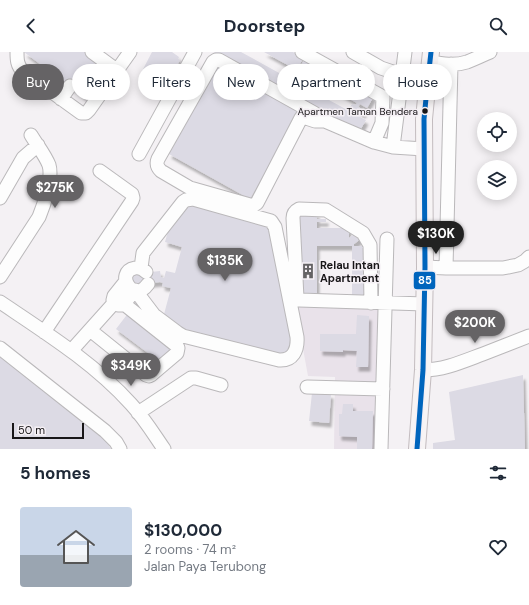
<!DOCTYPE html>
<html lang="en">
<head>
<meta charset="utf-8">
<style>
	body { margin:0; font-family:"DM Sans",sans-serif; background:#f6f6f7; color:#1f2937; height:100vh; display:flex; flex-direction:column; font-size:15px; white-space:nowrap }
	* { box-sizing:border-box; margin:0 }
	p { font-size:13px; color:#747a83 }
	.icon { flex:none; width:22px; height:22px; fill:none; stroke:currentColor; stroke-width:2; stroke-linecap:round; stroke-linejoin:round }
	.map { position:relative; height:397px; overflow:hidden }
	.panel { display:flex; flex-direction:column; background:#fff; flex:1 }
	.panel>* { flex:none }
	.banner { position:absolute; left:12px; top:12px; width:505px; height:36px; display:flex; gap:8px }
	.controls { position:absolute; left:477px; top:60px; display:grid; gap:8px }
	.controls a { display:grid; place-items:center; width:40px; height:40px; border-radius:50%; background:#fff; box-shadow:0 2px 10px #0003; font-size:20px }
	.scale { position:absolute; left:12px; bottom:10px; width:72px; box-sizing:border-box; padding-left:4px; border:2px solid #181618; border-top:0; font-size:11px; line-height:14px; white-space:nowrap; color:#181618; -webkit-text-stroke:3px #f5f0f5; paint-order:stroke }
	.price { position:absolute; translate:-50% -34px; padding:0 9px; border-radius:14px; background:#656365; color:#fff; font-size:13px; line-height:26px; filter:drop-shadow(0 1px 2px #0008) }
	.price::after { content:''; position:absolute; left:50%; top:24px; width:12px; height:9px; margin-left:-6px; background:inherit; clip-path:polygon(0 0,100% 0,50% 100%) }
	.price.active { background:#222; color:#fff }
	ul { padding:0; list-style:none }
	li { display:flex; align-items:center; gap:12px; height:100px; padding:0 20px }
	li+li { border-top:1px solid #e0e1e3 }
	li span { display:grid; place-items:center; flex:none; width:112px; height:80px; border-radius:4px; color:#555 }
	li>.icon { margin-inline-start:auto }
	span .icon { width:48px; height:48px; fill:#fffc; stroke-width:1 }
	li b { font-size:17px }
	h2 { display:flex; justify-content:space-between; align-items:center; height:48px; padding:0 20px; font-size:17px }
	.tag { padding:0 14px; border-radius:18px; background:#fff; box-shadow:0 2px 10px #0003; font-size:14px; line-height:36px }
	.tag.active { background:#656365; color:#fff }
	header { display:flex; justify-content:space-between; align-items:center; height:52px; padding:0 20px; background:#fff; font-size:18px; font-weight:700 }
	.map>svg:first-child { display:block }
	.built { fill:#e9e2ea }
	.building { fill:#dcdae4; fill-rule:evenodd; filter:url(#shadow) }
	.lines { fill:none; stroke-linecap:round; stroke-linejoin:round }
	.minor-casing { stroke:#bab8ba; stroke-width:15 }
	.major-casing { stroke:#c3bcbf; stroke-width:18 }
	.minor { stroke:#fdfdfd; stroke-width:13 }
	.major { stroke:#f7f4f5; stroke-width:16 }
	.bus-1-casing { stroke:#f5f0f5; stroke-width:8 }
	.bus-1 { stroke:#0065bd; stroke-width:5 }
	.bus-dot { fill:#181618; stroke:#f5f0f5; stroke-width:1.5 }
	.labels { text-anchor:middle; stroke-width:3; stroke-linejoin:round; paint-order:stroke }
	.bus-label { font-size:10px; fill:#181618; stroke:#f5f0f5; text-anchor:end }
	.poi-label { font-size:11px; font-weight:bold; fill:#181618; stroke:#f5f0f5; text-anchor:start }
	.line-badge { stroke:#f5f0f5; stroke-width:1.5 }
	.badge-label { font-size:11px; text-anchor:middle; font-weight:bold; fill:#fff }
</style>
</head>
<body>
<header><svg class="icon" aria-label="back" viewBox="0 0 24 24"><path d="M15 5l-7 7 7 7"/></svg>Doorstep<svg class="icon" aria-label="search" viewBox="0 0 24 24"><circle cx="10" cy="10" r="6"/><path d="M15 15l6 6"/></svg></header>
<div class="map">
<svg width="529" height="397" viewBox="0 0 529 397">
	<defs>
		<filter id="shadow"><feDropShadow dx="2.5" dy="4.5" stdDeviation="1" flood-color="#0004"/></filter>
	</defs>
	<rect width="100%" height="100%" fill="#f4f1f4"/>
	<!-- built -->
	<path class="built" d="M295 253 380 256 376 397H334L335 325 308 324Z"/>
	<!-- building -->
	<path class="building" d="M24 0H87L111 18 88 48Z
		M152 0H172L179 5 178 7 180 8 170 27 166 25 162 33 140 23Z
		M215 0H241L290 27 295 17 264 0H293L303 6 298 16H299L305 7 374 44 367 56 360 52 358 55 364 58V61L362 62 356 58 354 62 366 68 359 80 214 1ZM300 19 357 51 355 53 352 52 350 55 353 57 351 60 294 29Z
		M219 12 300 57 250 147 169 102Z
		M189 152 268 172 291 276 290 297 284 305 179 278 163 266 171 236 162 234 163 231 160 230 133 233 132 222 160 219 161 225 164 226 166 219 175 221 182 195 165 190 170 172Z
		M317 161V167H326V170H317V176H349V186L357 180 362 186 354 192V194H368V244L352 247V194H317V246H303L298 162Z
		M129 260 173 294 160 310 116 277Z
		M357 263 369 264 368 315H356L357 299 343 298V300L320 299V282H356Z
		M0 304 106 389 111 397H0Z
		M523 323 525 397H433V391L455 388 449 340Z
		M312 341 331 342 329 371 309 369Z
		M343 352H353V359H373L372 397H357V385L339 384V362H342Z"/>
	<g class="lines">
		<defs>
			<path id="minor" d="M17 0C17 7 17 14 23 19L81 61H86L89 58 130 0
				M92 0 111 14
				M302 0 383 45 382 71 374 90
				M353 0 381 16 402 23
				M216 8H219L314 61 325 69H315L303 65 301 66 257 151 254 153H250L190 136 161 119C157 115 156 112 158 107L213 10Z
				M430 10C442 12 455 14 467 10 475 7 483 3 490 0
				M61 47 70 34
				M325 69 374 90 393 95 424 97
				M393 95 405 0
				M139 102 195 0
				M0 146 23 106 38 93
				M425 215 446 216H503L518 213 525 209 529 205
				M446 216 451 12
				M146 220C143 217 140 215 135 216 114 220 133 253 148 232
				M0 225 39 165C44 153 53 126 49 113 45 103 37 93 31 83
				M0 250C46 281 94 311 131 352 144 366 153 381 164 397
				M114 251 118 253H123L135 238 154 263 178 281 183 284 279 308C293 309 298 298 297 285L275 175 271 169 193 147 186 148 183 150 143 201 141 216
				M114 251 113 248 114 244 126 229
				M371 251 370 193 363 181 326 158 299 157C295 159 293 161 293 166L297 246 299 248 425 252
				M90 278 146 323 149 324 151 323 177 301 178 296 177 294 124 252
				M44 280 132 149 133 146 132 142 100 119
				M0 296 105 379 116 390 120 397
				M71 299 114 251
				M423 318C444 318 464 309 483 302 498 296 514 290 529 284
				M307 335 383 337
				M138 361 191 326H196L221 333
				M381 397 387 187"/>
			<path id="major" d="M417 397 423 318 425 215 424 67 427 36 431 0"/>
		</defs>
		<!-- minor casing -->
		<use href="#minor" class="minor-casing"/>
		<!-- major casing -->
		<use href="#major" class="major-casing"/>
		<!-- minor -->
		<use href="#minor" class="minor"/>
		<!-- major -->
		<use href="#major" class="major"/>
		<defs>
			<path id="bus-1" d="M417 397 423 318 425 215 424 67 427 36 431 0"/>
		</defs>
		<!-- bus-1 casing -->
		<use href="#bus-1" class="bus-1-casing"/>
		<!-- bus-1 -->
		<use href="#bus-1" class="bus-1"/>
	</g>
	<!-- icons -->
	<defs>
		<symbol id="building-bare" viewBox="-9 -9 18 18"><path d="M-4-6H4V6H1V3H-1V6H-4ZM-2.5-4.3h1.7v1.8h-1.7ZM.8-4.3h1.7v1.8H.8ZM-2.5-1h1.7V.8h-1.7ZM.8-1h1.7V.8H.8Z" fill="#656365" stroke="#f5f0f5" stroke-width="2.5" paint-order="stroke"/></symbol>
	</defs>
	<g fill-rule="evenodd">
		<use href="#building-bare" x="297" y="208" width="22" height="22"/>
	</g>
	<!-- markers -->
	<circle class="bus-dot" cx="425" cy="59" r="3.5"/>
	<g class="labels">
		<!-- bus labels -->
		<g class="bus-label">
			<text x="418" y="63">Apartmen Taman Bendera</text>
		</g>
		<!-- poi labels -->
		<g class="poi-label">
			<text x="320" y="217">Relau Intan<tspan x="320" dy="13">Apartment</tspan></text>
		</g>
	</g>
	<rect class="line-badge" x="413" y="219" width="23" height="19" rx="4" fill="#0065bd"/>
	<g class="badge-label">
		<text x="425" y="232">85</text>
	</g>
</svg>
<div class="controls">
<a><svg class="icon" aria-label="locate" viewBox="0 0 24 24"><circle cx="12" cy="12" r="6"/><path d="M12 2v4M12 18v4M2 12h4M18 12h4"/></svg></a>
<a><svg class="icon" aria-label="layers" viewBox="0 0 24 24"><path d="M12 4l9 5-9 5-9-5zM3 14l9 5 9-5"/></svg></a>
</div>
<div class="scale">50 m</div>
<b class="price" style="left:55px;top:157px">$275K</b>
<b class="price active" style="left:436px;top:203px">$130K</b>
<b class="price" style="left:225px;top:230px">$135K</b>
<b class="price" style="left:475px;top:292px">$200K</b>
<b class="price" style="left:131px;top:335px">$349K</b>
<div class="banner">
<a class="tag active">Buy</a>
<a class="tag">Rent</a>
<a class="tag">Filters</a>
<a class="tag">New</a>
<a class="tag">Apartment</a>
<a class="tag">House</a>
</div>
</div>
<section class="panel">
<h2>5 homes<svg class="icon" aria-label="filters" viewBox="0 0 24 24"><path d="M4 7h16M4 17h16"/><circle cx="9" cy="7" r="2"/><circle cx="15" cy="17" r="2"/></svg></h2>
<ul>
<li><span style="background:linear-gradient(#c9d6e8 60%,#9aa5b1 0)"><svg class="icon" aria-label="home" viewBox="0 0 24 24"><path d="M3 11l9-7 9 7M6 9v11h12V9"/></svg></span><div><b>$130,000</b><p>2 rooms · 74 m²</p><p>Jalan Paya Terubong</p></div><svg class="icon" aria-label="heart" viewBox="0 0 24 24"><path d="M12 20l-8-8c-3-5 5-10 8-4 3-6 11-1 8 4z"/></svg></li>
</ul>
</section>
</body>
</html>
